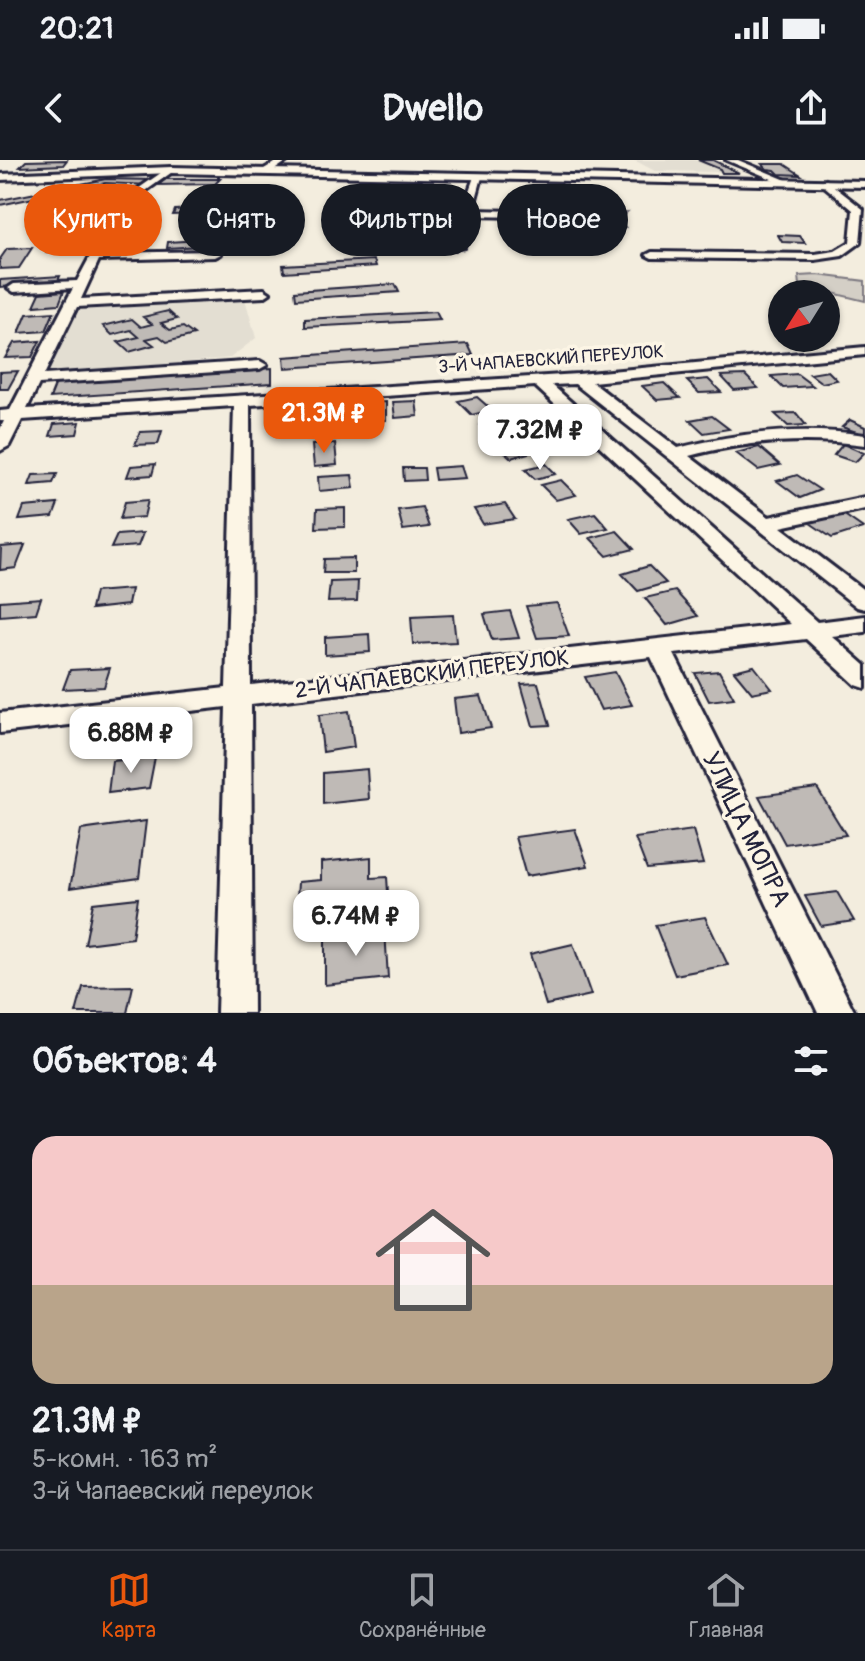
<!DOCTYPE html>
<html lang="ru">
<head>
<meta charset="utf-8">
<style>
	body { margin:0; font-family:Pangolin,sans-serif; background:#20242c; color:#f1f3f6; height:100vh; display:flex; flex-direction:column; font-size:30px; white-space:nowrap }
	* { box-sizing:border-box; margin:0 }
	p { font-size:26px; color:#9ea1a6 }
	.icon { flex:none; width:44px; height:44px; fill:none; stroke:currentColor; stroke-width:2; stroke-linecap:round; stroke-linejoin:round }
	.map { position:relative; height:853px; overflow:hidden }
	.side { display:flex; flex-direction:column; background:#171b24; flex:1 }
	.side>* { flex:none }
	.guide { position:absolute; left:24px; top:24px; width:818px; height:72px; display:flex; gap:16px }
	.needle { width:52px; rotate:233deg }
	.controls { position:absolute; left:768px; top:120px; display:grid; gap:16px }
	.controls a { display:grid; place-items:center; width:72px; height:72px; border-radius:50%; background:#171b24; box-shadow:0 2px 6px #0004; font-size:40px }
	.price { position:absolute; translate:-50% -68px; padding:0 18px; border-radius:16px; background:#fff; color:#222; font-size:26px; line-height:52px; filter:drop-shadow(0 2px 4px #0008) }
	.price::after { content:''; position:absolute; left:50%; top:48px; width:24px; height:18px; margin-left:-12px; background:inherit; clip-path:polygon(0 0,100% 0,50% 100%) }
	.price.selected { background:#ea580c; color:#fff }
	ul { padding:0; list-style:none }
	li { display:grid; align-content:center; gap:16px; height:424px; padding:0 32px }
	li span { display:grid; place-items:center; height:248px; border-radius:24px; color:#555 }
	li>.icon { margin-inline-start:auto }
	span .icon { width:144px; height:144px; fill:#fffc; stroke-width:1 }
	li b { font-size:34px }
	h2 { display:flex; justify-content:space-between; align-items:center; height:96px; padding:0 32px; font-size:34px }
	.tag { padding:0 28px; border-radius:36px; background:#171b24; box-shadow:0 2px 6px #0004; font-size:28px; line-height:72px }
	.tag.selected { background:#ea580c; color:#fff }
	.status { display:flex; justify-content:space-between; align-items:center; height:56px; padding:0 40px; background:#171b24; direction:ltr }
	.status svg { height:22px; fill:currentColor }
	header { display:flex; justify-content:space-between; align-items:center; height:104px; padding:0 32px; background:#171b24; font-size:36px; font-weight:700 }
	.dock { display:flex; justify-content:space-around; align-items:center; height:112px; border-top:2px solid #363941; background:#171b24; font-size:22px; color:#9ea1a6 }
	.dock a { display:grid; justify-items:center; gap:4px }
	.dock .selected { color:#ea580c }
	.map>svg:first-child { display:block }
	.built { fill:#e3ded2 }
	.green { fill:#d4cfc6; stroke:#7b7880; stroke-width:2 }
	.water { fill:#aca7a6; stroke:#75727b; stroke-width:2 }
	.building { fill:#bfbab6; stroke:#22223b; stroke-width:2 }
	.lines { fill:none; stroke-linecap:round; stroke-linejoin:round }
	.minor-casing { stroke:#22223b; stroke-width:6 }
	.major-casing { stroke:#22223b; stroke-width:6 }
	.minor { fill:#fcf5e5; fill-rule:evenodd }
	.major { fill:#fcf5e5; fill-rule:evenodd }
	.labels { text-anchor:middle; stroke-width:7; stroke-linejoin:round; paint-order:stroke }
	.far-street-label { font-size:18px; fill:#22223b; stroke:#fcf5e5 }
	.street-label { font-size:22px; fill:#22223b; stroke:#fcf5e5 }
	.near-street-label { font-size:26px; fill:#22223b; stroke:#fcf5e5 }
</style>
</head>
<body>
<div class="status"><b>20:21</b><svg viewBox="0 0 49 12"><path d="M0 12V9h3v3zM5 12V6h3v6zM10 12V3h3v9zM15 12V0h3v12zM26 1h20v11H26zM47 4h2v5h-2z"/></svg></div>
<header><svg class="icon" aria-label="back" viewBox="0 0 24 24"><path d="M15 5l-7 7 7 7"/></svg>Dwello<svg class="icon" aria-label="share" viewBox="0 0 24 24"><path d="M12 15V3M7 8l5-5 5 5M5 13v7h14v-7"/></svg></header>
<div class="map">
<svg width="865" height="853" viewBox="0 0 865 853">
	<rect width="100%" height="100%" fill="#f3edde"/>
	<filter id="ink" filterUnits="userSpaceOnUse"><feTurbulence type="fractalNoise" baseFrequency=".0125" numOctaves="2"/><feDisplacementMap in="SourceGraphic" scale="16" xChannelSelector="R" yChannelSelector="G"/><feConvolveMatrix kernelMatrix="1 2 1 2 8 2 1 2 1" color-interpolation-filters="sRGB"/></filter>
	<g filter="url(#ink)">
		<!-- built -->
		<path class="built" d="M634 0H710L727 7 730 12 655 11Z
			M245 139 256 178 230 198 42 216 80 150Z"/>
		<!-- green -->
		<path class="green" d="M818 115 865 121V141L800 125 799 116Z"/>
		<!-- water -->
		<path class="water" d="M593 41 599 54 627 52 616 61 625 67 600 68 586 63 590 58 570 53 584 42Z"/>
		<!-- building -->
		<path class="building" d="M67 0 63 5 20 7 26 1Z
			M698 0H713L739 13H722L720 9Z
			M762 4H784L801 15 779 14 775 10 767 9Z
			M106 19 156 20 150 25 105 23 0 45V40Z
			M166 19H220L215 24 158 25Z
			M389 27 405 63 385 64 372 28Z
			M93 33H111L102 50 82 51Z
			M249 46 248 51 173 55 175 50Z
			M159 55 153 73 132 74 140 56Z
			M99 58 88 76 63 78 74 59Z
			M778 75 800 76 805 83 782 82Z
			M216 79V85L167 88 168 82Z
			M82 86 78 92 47 93 52 87Z
			M32 88 19 108 0 109V99L7 89Z
			M374 100 376 106 284 112 283 105Z
			M60 116 57 123 0 127V120Z
			M395 124 399 132 296 139 295 131Z
			M64 131 59 144 34 146 40 133Z
			M168 151 177 159 161 163 170 170 183 167 194 175 167 182 159 176 146 179 154 185 129 192 118 182 139 177 131 170 112 175 103 166 132 159 141 167 152 164 143 157Z
			M54 152 46 171 19 173 27 154Z
			M436 152 440 160 305 167V159Z
			M40 181 32 197 5 198 14 183Z
			M468 184 473 195 285 208 284 197Z
			M272 208V223L50 238 56 223Z
			M18 211 8 229H0V212Z
			M828 211 837 220 822 223 810 214Z
			M797 214 813 226 783 228 771 216Z
			M745 215 758 228 734 230 721 216Z
			M708 219 721 232 699 233 687 221Z
			M664 223 680 238 657 240 642 226Z
			M477 237 492 250 472 255 458 241Z
			M416 241 418 256 395 258 393 242Z
			M386 242V260L369 261 370 243Z
			M331 246V257L309 258V247Z
			M796 253 806 265 788 266 775 254Z
			M712 256 729 269 704 273 690 260Z
			M503 259 517 270 494 277 480 265Z
			M850 260 865 267V275L842 267Z
			M80 262 77 274 50 276 54 264Z
			M162 271 158 284 135 285 140 272Z
			M524 278 539 290 511 298 497 285Z
			M335 283 337 305 314 307 312 285Z
			M843 284 864 293 855 302 834 295Z
			M759 287 780 305 758 310 736 293Z
			M155 304 152 315 127 317 131 306Z
			M546 304 556 314 535 319 525 309Z
			M461 306 465 318 435 320 433 308Z
			M403 308H424L425 320 404 321Z
			M57 314 53 323 29 325 33 315Z
			M352 315 354 328 319 331 318 317Z
			M797 315 820 330 800 338 777 321Z
			M561 320 576 335 556 340 541 325Z
			M148 340 144 357 120 359 125 342Z
			M58 344 53 357 19 360 24 347Z
			M505 344 515 359 483 364 474 349Z
			M422 347 429 367 403 370 398 350Z
			M345 348V367L316 368 317 349Z
			M595 353 608 368 581 374 568 359Z
			M843 354 863 368 832 378 810 363Z
			M617 371 634 389 607 396 590 378Z
			M143 373 138 386 111 388 117 375Z
			M25 385 16 408 0 410 1 387Z
			M354 398V413H323L324 399Z
			M649 406 666 423 638 431 622 414Z
			M358 421 357 441 328 442 330 422Z
			M131 429 128 445 91 449 95 432Z
			M675 431 698 456 667 465 645 438Z
			M41 438 36 453 0 456V441Z
			M557 443 569 476 537 478 526 446Z
			M510 451 519 478 492 480 484 454Z
			M453 455 456 482 413 484 411 457Z
			M369 474 370 492 325 495V477Z
			M754 506 772 529 752 533 734 511Z
			M110 508 104 527 63 529 70 510Z
			M719 511 734 538 709 541 695 513Z
			M615 512 632 545 601 550 585 517Z
			M538 523 550 565 533 566 521 524Z
			M481 536 491 568 458 573 454 539Z
			M349 551 354 587 323 592 319 555Z
			M155 597 149 628 108 633 112 601Z
			M367 609 369 639 323 644V613Z
			M817 628 846 675 785 684 759 636Z
			M146 661 139 718 70 728 81 670Z
			M575 669 588 706 526 716 515 677Z
			M693 670 703 704 647 709 635 678Z
			M371 697V718L387 717 389 748 296 756 298 722 321 720V702Z
			M837 732 854 761 821 766 805 736Z
			M138 738 132 778 85 784 93 743Z
			M705 757 728 805 675 815 655 765Z
			M385 770 388 818 325 825V777Z
			M573 784 591 835 546 845 530 794Z
			M133 826 127 853H76L83 827Z"/>
		<g class="lines">
			<defs>
				<path id="minor" d="M279 0H289L270 13H264V9Z
					M726 0H738L791 22 784 24Z
					M168 8 175 10 126 45 103 93 215 91 221 94 215 97 99 100 81 139 264 129 270 133 264 137 77 147 44 215 260 201 267 205 260 209 39 224 27 249 578 214 865 187V195L592 222 678 288C741 272 801 266 865 275V285C805 277 748 281 689 296L769 357 865 337V349L781 367 865 431V449L857 447 575 224 552 225 817 462 865 456V472L832 476 865 505V528L856 525 806 479 674 494 855 853H818L651 497 251 544 253 853H217L226 547 0 573V553L226 528 234 246 22 260 9 286 0 291V269L4 261H0V251L10 250 73 128 14 132 8 128 14 124 77 121 119 42ZM535 226 791 464 251 525 250 245Z
					M478 14 482 17 473 50 565 52 570 55 565 58 472 56 464 87 454 89 461 53 474 17Z
					M826 20 863 49 860 83 842 96 815 100 652 98 646 95 652 92 815 94 835 91 850 82 853 50 823 25Z"/>
				<path id="major" d="M171 7 865 21V27L171 13 0 20V14Z"/>
			</defs>
			<!-- minor casing -->
			<use href="#minor" class="minor-casing"/>
			<!-- major casing -->
			<use href="#major" class="major-casing"/>
			<!-- minor -->
			<use href="#minor" class="minor"/>
			<!-- major -->
			<use href="#major" class="major"/>
		</g>
	</g>
	<g class="labels">
		<!-- far-street labels -->
		<g class="far-street-label">
			<text transform="translate(551 199) rotate(-4)" y="6">3-Й ЧАПАЕВСКИЙ ПЕРЕУЛОК</text>
		</g>
		<!-- street labels -->
		<g class="street-label">
			<text transform="translate(432 513) rotate(-7)" y="8">2-Й ЧАПАЕВСКИЙ ПЕРЕУЛОК</text>
		</g>
		<!-- near-street labels -->
		<g class="near-street-label">
			<text transform="translate(747 669) rotate(64)" y="9">УЛИЦА МОПРА</text>
		</g>
	</g>
</svg>
<div class="controls">
<a><svg class="needle" viewBox="-14 -14 28 28"><path d="M0-13l5 13h-10z" fill="#e53935"/><path d="M0 13l5-13h-10z" fill="#9ea1a6"/></svg></a>
</div>
<b class="price selected" style="left:324px;top:295px">21.3M ₽</b>
<b class="price" style="left:540px;top:312px">7.32M ₽</b>
<b class="price" style="left:131px;top:615px">6.88M ₽</b>
<b class="price" style="left:356px;top:798px">6.74M ₽</b>
<div class="guide">
<a class="tag selected">Купить</a>
<a class="tag">Снять</a>
<a class="tag">Фильтры</a>
<a class="tag">Новое</a>
</div>
</div>
<section class="side">
<h2>Объектов: 4<svg class="icon" aria-label="filters" viewBox="0 0 24 24"><path d="M4 7h16M4 17h16"/><circle cx="9" cy="7" r="2"/><circle cx="15" cy="17" r="2"/></svg></h2>
<ul>
<li><span style="background:linear-gradient(#f6c9c9 60%,#b9a48a 0)"><svg class="icon" aria-label="home" viewBox="0 0 24 24"><path d="M3 11l9-7 9 7M6 9v11h12V9"/></svg></span><div><b>21.3M ₽</b><p>5-комн. · 163 m²</p><p>3-й Чапаевский переулок</p></div></li>
</ul>
</section>
<nav class="dock">
<a class="selected"><svg class="icon" aria-label="map" viewBox="0 0 24 24"><path d="M3 6l6-2 6 2 6-2v14l-6 2-6-2-6 2zM9 4v14M15 6v14"/></svg>Карта</a>
<a><svg class="icon" aria-label="saved" viewBox="0 0 24 24"><path d="M7 4h10v16l-5-4-5 4z"/></svg>Сохранённые</a>
<a><svg class="icon" aria-label="home" viewBox="0 0 24 24"><path d="M3 11l9-7 9 7M6 9v11h12V9"/></svg>Главная</a>
</nav>
</body>
</html>
